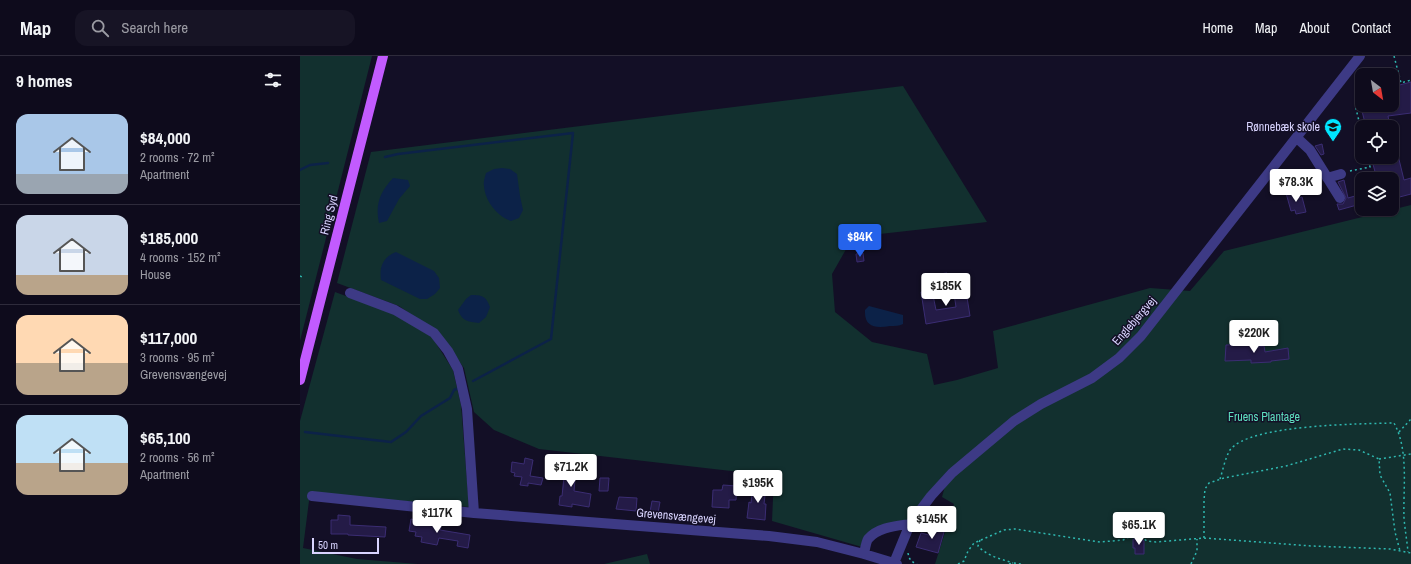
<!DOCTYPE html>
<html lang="en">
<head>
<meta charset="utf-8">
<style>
	body { margin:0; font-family:"Archivo Narrow",sans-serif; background:#171425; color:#f1f3f6; height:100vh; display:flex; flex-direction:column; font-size:15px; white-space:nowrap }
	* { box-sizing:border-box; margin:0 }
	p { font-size:13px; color:#9b9ba3 }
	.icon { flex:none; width:22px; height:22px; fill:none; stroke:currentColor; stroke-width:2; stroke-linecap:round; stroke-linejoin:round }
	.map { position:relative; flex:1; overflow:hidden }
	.sheet { display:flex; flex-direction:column; background:#0e0b1c; width:300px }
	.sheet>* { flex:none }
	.needle { width:26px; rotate:149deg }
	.controls { position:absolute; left:1055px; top:12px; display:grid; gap:8px }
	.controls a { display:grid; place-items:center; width:44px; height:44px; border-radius:8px; background:#0e0b1c; box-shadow:0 1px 3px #0004,0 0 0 1px #2e2b3b; font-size:20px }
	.scale { position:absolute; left:12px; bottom:10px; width:67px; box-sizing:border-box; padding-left:4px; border:2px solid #d9d4ff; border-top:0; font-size:11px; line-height:14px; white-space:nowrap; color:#d9d4ff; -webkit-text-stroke:3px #130f26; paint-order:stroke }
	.price { position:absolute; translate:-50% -34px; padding:0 9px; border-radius:4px; background:#fff; color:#222; font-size:13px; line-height:26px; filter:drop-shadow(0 1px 2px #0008) }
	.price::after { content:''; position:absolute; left:50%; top:24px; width:12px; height:9px; margin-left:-6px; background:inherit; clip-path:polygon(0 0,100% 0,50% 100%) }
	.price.selected { background:#2563eb; color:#fff }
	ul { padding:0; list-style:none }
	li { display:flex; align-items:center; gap:12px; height:100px; padding:0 16px }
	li+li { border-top:1px solid #2e2b3b }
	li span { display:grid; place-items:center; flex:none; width:112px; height:80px; border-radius:12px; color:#555 }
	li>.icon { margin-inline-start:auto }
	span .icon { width:48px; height:48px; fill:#fffc; stroke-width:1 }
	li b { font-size:17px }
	h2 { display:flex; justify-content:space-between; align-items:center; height:48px; padding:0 16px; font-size:17px }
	header { display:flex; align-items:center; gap:24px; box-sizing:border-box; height:56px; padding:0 20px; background:#0e0b1c; border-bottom:1px solid #2e2b3b }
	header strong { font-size:19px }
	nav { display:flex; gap:22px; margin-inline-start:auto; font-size:14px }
	.search { width:280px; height:36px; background:#171425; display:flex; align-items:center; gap:10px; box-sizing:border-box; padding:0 14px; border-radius:12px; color:#9b9ba3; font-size:15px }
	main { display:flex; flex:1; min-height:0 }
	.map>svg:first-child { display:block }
	.green { fill:#12302f }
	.water { fill:#0c2248 }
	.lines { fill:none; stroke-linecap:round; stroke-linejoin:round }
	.stream { stroke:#0c2248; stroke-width:2.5 }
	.building { fill:#241b47; stroke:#3b2d73 }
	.path { stroke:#2fb8b0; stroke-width:1.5; stroke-dasharray:2 3; stroke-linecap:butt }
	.minor { stroke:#3d3a85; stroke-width:10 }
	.major { stroke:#c25bff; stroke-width:10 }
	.labels { text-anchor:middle; stroke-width:3; stroke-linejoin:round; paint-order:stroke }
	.poi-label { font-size:12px; fill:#d9d4ff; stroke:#130f26; text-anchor:end }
	.street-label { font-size:12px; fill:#d9d4ff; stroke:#130f26 }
	.park-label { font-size:12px; fill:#5fe0c0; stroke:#130f26 }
</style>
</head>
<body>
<header>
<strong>Map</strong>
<div class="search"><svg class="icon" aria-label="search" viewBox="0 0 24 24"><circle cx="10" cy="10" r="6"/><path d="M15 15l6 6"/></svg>Search here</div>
<nav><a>Home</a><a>Map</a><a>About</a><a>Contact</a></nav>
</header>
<main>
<section class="sheet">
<h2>9 homes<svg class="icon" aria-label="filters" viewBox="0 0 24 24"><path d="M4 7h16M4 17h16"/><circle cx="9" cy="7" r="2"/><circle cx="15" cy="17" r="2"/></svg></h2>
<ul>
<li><span style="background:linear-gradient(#a9c7e8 75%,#9aa5b1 0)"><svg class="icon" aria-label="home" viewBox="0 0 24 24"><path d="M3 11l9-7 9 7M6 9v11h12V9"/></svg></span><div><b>$84,000</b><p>2 rooms · 72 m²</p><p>Apartment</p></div></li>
<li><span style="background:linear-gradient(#c9d6e8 75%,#b9a48a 0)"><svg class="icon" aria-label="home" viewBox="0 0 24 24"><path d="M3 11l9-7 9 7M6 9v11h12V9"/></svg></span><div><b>$185,000</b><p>4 rooms · 152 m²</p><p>House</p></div></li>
<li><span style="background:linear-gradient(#ffd9b3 60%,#b9a48a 0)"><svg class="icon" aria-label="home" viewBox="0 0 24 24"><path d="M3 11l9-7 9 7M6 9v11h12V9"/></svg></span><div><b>$117,000</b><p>3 rooms · 95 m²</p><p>Grevensvængevej</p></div></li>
<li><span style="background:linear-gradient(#bfe0f5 60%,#b9a48a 0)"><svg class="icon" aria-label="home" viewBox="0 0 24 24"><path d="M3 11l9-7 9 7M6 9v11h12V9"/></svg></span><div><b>$65,100</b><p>2 rooms · 56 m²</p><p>Apartment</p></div></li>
</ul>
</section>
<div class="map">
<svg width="1111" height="508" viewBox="0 0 1111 508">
	<rect width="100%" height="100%" fill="#130f26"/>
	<!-- green -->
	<path class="green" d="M0 0H72L0 285Z
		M603 30 687 166 553 181 532 218 535 256 572 286 627 298 634 329 657 324 698 312 693 275 850 232 890 235 924 195 1111 149V508H635L654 448 642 441 650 412 630 435 609 464 576 472 562 491 472 465 474 420 239 393 194 374 174 356 164 312 139 278 99 250 37 227 71 96Z
		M35 236 92 257 132 281 153 314 161 349 169 451 10 437 3 492 57 503 118 508H0V365Z
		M347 498 350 508H304Z"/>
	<!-- water -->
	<path class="water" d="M202 112 210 113 217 118 220 140 223 154 219 162 211 165C197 160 185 145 184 130 183 126 185 121 186 117L194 113Z
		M93 122 108 124 110 130 99 143 87 165 79 167C75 148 80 136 93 122Z
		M96 196 134 215 139 222 140 232 135 238 127 243H120L81 224C79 211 83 201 96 196Z
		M171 239C182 239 186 240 190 251L186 261 179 267C168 266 162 265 158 254L166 243Z
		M569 250 603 259V268C599 270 595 270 590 270 576 272 564 272 565 254Z"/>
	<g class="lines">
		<!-- stream -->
		<path class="stream" d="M85 101 98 98 273 77 251 283 173 325
			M0 114 10 109 28 107
			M5 376 91 386 106 376 121 360 150 342 154 334 159 332"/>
	</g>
	<!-- building -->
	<path class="building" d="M1111 26V57L1088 60 1090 71H1066L1061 51 1069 49H1092V31Z
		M1092 87H1095L1104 124 1111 122V138L1092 143V123H1077L1071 101H1092Z
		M1022 88 1024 98 1021 99 1015 90Z
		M1044 124 1048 142 1055 140 1057 149 1039 154 1037 148H1043L1046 142 1038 126Z
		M996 135 998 142 1002 141 1006 156 996 158 995 154 991 155 986 137Z
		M563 197 564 205 557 206 556 198Z
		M647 217V221L656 219 657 228 631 233 629 224 640 222 639 218Z
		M665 229 670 260 626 268 621 236 632 234 636 254 656 251 653 231Z
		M957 288 958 291 964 290 965 296 988 292 989 303 971 305V306L951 307V304L925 305 926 289Z
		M225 402 233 404 230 420 243 422 241 429 228 427V430L220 429 222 421 214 420 215 417 211 416 212 406 224 408Z
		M256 407 272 410V412L276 413 274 435 291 438 289 451 272 448V451L259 449 260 440H262L264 421 254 418Z
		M300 422H309L308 435H299Z
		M423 429 437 430 436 444H429V452L412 451 413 434H422Z
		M453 430 466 431 464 448H466L465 464 447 462 449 446 451 447Z
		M319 441 337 442 336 455 316 453Z
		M352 445 360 446 358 457 350 456Z
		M38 459 50 460V469L86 471 85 481 48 479V478H31V464H38Z
		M111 463 122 466V468L141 471 140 474 170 479 168 492 157 490 158 485 139 482 137 489 121 486 122 481 115 480 116 476 109 475Z
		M637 467 646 469 638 497 616 491 621 477 633 480Z
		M833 483 843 484V485H844V498H835V492H833Z"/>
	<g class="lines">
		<!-- path -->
		<path class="path" d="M1094 0 1101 27 1111 24
			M1067 19 1069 16 1074 17 1089 12 1093 15 1098 13
			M1062 47 1055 49 1062 77
			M1050 115 1070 111 1068 101
			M0 220 4 222
			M1099 376 1111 363
			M1079 403 1111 398
			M920 423C923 414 925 402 930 394 949 368 1062 368 1094 367 1109 394 1103 432 1104 462 1105 474 1107 485 1108 496
			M904 482V444L905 433 909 427 924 422 986 410 1043 393 1059 394 1079 403 1080 419 1090 437 1095 476 1100 495
			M680 484 678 490C687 500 701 503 713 507
			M608 497C609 503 611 506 617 508
			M658 508 664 505 668 495 674 487 704 474 715 473 800 486 823 484 831 480 837 478 847 485 856 486 904 482 1012 490 1090 493 1111 497
			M709 508 713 507 721 508
			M891 508 897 495V483"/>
		<!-- minor -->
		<path class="minor" d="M997 82 1010 94 1040 142
			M1027 122 1041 118
			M50 237 95 254 134 277 148 295 158 313 167 353 174 457
			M12 440 174 457 469 480 517 486 564 498 597 508
			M564 498C565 493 566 486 568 483 578 471 596 470 610 468
			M594 507 610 468 631 440 652 417 714 365 741 348 792 322 819 302 841 280 1060 0"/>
		<!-- major -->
		<path class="major" d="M0 324 83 0"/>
	</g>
	<!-- icons -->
	<defs>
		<symbol id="school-pin" viewBox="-11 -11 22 30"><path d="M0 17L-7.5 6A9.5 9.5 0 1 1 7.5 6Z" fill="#00e5ff" stroke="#130f26"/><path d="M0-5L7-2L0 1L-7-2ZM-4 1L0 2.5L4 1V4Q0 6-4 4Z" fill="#111"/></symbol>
	</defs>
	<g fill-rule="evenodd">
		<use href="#school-pin" x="1023" y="61" width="20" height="27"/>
	</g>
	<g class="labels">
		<!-- poi labels -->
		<g class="poi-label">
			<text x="1020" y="75">Rønnebæk skole</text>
		</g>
		<!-- street labels -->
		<g class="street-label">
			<text transform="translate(29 159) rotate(-76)" y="4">Ring Syd</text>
			<text transform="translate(834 265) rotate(-49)" y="4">Englebjergvej</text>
			<text transform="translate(376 460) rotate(5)" y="4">Grevensvængevej</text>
		</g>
		<!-- park labels -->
		<g class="park-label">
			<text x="964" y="365">Fruens Plantage</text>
		</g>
	</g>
</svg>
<div class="controls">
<a><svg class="needle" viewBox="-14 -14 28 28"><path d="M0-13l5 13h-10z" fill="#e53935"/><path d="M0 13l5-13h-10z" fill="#9b9ba3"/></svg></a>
<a><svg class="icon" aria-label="locate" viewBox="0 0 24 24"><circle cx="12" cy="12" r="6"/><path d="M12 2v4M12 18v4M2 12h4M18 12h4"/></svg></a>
<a><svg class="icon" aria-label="layers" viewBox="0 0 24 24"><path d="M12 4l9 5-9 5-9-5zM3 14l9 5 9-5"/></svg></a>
</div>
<div class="scale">50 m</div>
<b class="price" style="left:996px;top:147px">$78.3K</b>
<b class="price selected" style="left:560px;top:202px">$84K</b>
<b class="price" style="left:646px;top:251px">$185K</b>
<b class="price" style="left:954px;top:298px">$220K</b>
<b class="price" style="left:271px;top:432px">$71.2K</b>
<b class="price" style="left:458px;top:448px">$195K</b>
<b class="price" style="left:137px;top:478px">$117K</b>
<b class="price" style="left:632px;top:484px">$145K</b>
<b class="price" style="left:839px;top:490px">$65.1K</b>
</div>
</main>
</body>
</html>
